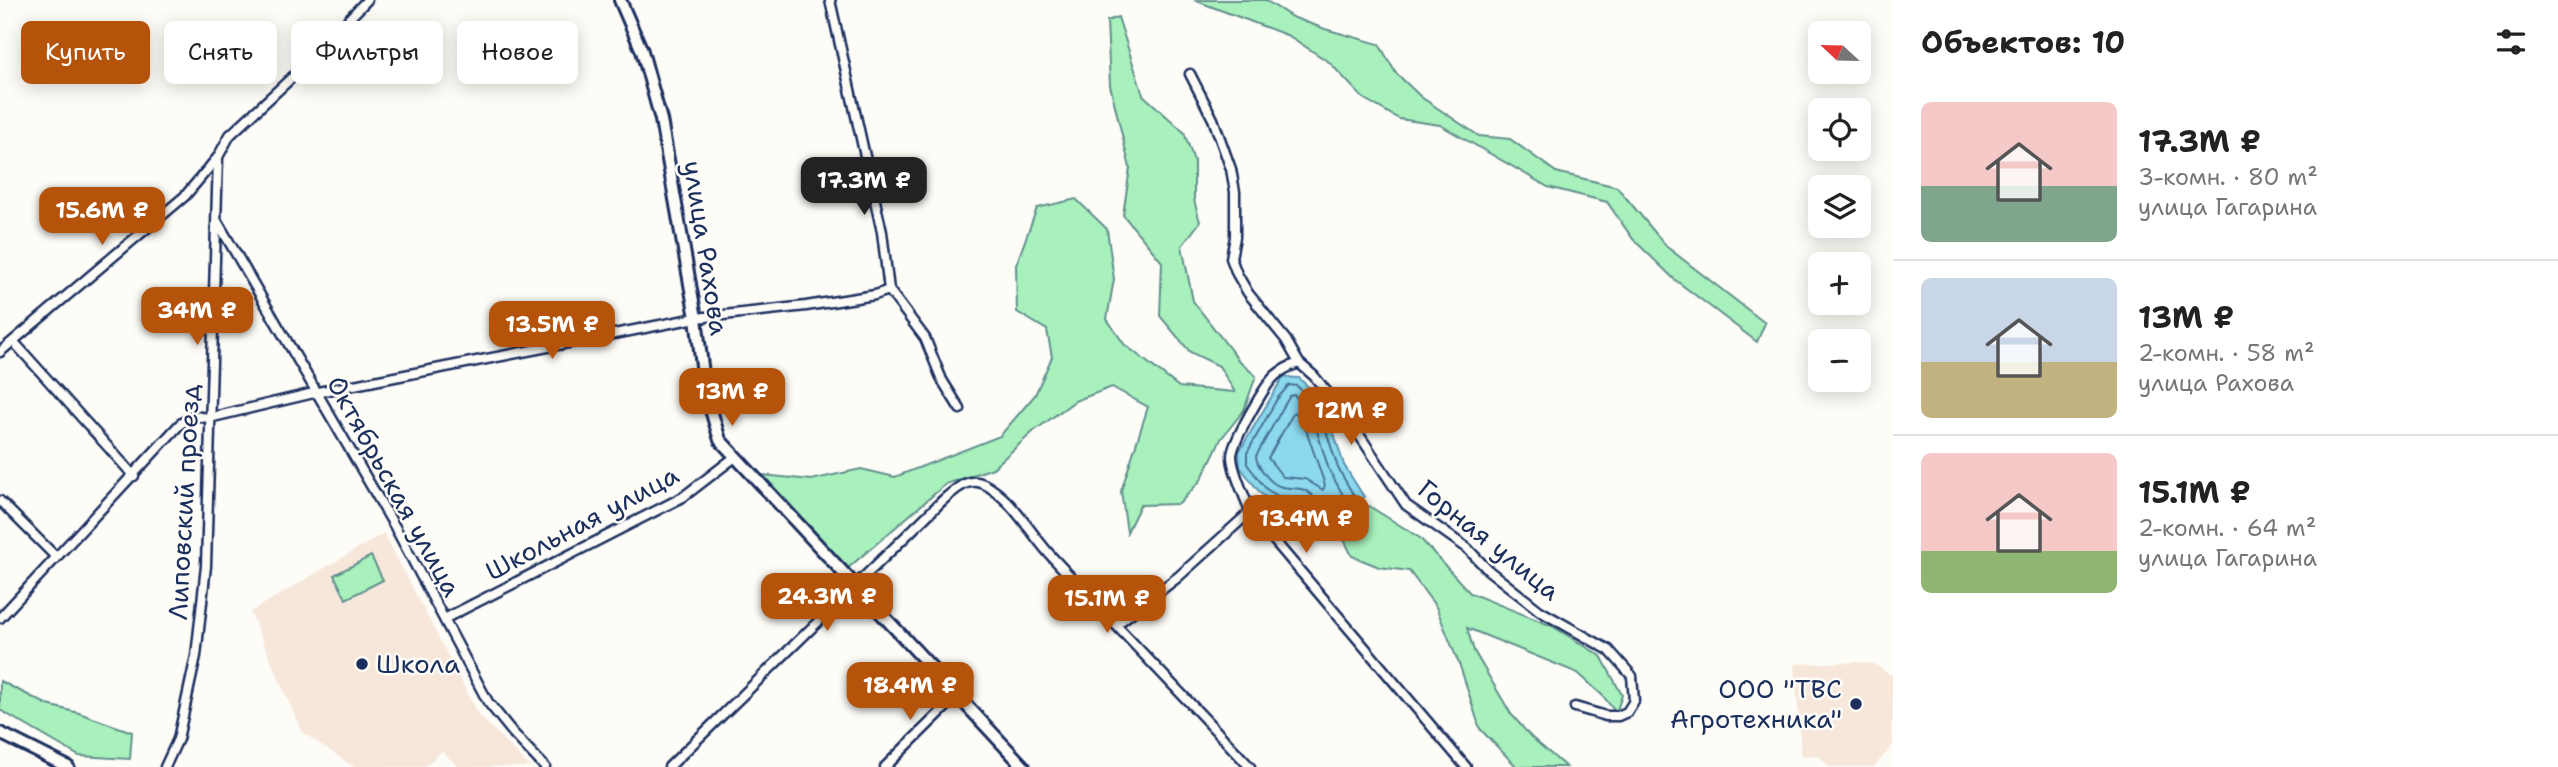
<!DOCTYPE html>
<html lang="ru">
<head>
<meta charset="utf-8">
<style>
	body { margin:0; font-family:"Shantell Sans",sans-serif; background:#f6f6f6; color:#222; height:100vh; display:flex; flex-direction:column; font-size:26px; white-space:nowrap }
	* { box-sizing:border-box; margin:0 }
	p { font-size:23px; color:#767676 }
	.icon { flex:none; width:38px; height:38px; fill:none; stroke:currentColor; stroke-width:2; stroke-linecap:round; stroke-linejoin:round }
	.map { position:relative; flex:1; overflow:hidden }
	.drawer { display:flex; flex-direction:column; background:#fff; width:665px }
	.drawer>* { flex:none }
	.guide { position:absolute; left:21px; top:21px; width:665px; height:63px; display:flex; gap:14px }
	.needle { width:46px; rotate:292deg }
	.tools { position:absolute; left:1808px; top:21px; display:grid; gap:14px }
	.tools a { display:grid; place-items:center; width:63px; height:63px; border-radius:10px; background:#fff; box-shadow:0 4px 18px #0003; font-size:35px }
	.price { position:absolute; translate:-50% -60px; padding:0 16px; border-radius:14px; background:#b45309; color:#fff; font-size:23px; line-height:46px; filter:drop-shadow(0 2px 4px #0008) }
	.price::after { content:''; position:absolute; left:50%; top:42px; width:21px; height:16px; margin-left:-10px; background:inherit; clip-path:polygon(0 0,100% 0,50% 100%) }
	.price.on { background:#222; color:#fff }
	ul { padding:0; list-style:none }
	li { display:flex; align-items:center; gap:21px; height:175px; padding:0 28px }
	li+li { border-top:2px solid #e0e0e0 }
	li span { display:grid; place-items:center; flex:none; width:196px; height:140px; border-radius:10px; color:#555 }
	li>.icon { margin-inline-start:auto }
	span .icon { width:84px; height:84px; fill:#fffc; stroke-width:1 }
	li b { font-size:30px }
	h2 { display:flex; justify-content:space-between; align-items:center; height:84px; padding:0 28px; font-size:30px }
	.pill { padding:0 24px; border-radius:10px; background:#fff; box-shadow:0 4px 18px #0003; font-size:24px; line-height:63px }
	.pill.on { background:#b45309; color:#fff }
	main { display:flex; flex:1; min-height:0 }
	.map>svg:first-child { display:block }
	.built { fill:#f7e7db }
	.green { fill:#a8f0bc; stroke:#62908d; stroke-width:2 }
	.water { fill:#8cd8ec; stroke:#5f94b3; stroke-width:2 }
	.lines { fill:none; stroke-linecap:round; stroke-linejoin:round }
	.shore { stroke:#487397; stroke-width:2 }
	.street-casing { stroke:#1b2f5e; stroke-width:13 }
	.secondary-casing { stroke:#1b2f5e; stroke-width:16 }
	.street { stroke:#fdfcf7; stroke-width:8 }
	.secondary { stroke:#fdfcf7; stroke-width:10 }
	.poi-dot { fill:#1b2f5e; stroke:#fdfcf7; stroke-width:2.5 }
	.labels { text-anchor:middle; stroke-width:5; stroke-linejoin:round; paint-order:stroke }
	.street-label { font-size:26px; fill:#1b2f5e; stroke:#fdfcf7 }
	.poi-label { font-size:26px; fill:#1b2f5e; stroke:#fdfcf7; text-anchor:start }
</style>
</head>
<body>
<main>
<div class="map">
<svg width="1893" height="767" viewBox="0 0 1893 767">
	<rect width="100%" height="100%" fill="#fdfcf7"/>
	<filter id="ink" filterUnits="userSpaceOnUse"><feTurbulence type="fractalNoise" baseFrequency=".0143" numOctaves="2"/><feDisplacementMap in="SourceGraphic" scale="14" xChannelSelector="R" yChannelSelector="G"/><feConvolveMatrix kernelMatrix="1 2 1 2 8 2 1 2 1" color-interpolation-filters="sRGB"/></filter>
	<g filter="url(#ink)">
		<!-- built -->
		<path class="built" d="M384 533 479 715 530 767H458L442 751 424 767H354L302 732 250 612Z
			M1857 662 1873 664 1893 676V722L1891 725 1893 745 1874 767H1830L1818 755 1801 756 1795 664Z"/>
		<!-- green -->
		<path class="green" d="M1194 0H1265L1292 17 1325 29 1379 44 1396 73 1421 97 1479 136 1510 139 1556 172 1617 187 1667 247 1765 323 1757 342 1674 279 1633 239 1607 202 1548 187 1440 125 1399 119 1363 98 1329 62 1289 36Z
			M1118 17 1143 95 1184 132 1194 161V200L1200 222 1182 246 1193 301 1240 362 1256 376 1244 410 1221 439 1201 480 1179 504 1140 505 1127 532 1121 491 1148 407 1112 387 1075 401 1034 431 993 468 946 484 848 568 763 475 811 480 861 469 895 477 1000 436 1035 395 1052 357 1047 330 1017 312 1016 265 1037 208 1076 199 1107 229 1114 279 1107 319 1124 344 1179 387 1235 392 1219 366 1190 352 1160 316 1162 262 1123 215 1130 168 1110 85 1107 21Z
			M1369 506 1420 538 1470 593 1552 626 1601 656 1622 695 1616 713 1603 696 1578 673 1467 628 1474 651 1511 714 1531 737 1566 767H1517L1480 729 1461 669 1436 607 1409 571 1379 567 1352 556 1340 531Z
			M371 556 383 580 346 599 334 575Z
			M0 681 48 705 79 713 132 732 130 759 79 756 0 710Z"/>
		<!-- water -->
		<path class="water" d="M1283 377 1299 378 1324 402 1344 465 1364 497C1360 502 1355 511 1349 514 1330 525 1311 520 1298 504L1275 503 1261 494 1240 467 1239 452Z"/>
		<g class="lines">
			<!-- shore -->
			<path class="shore" d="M1289 385 1297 386 1318 406 1338 468 1354 496 1346 508C1321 514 1319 515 1300 498L1278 496 1266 489 1247 464V453L1277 399Z
				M1294 395 1311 412 1329 470 1343 495 1341 500C1306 509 1322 495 1301 489 1294 487 1286 489 1279 486 1270 483 1256 465 1256 456L1285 404 1290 396Z
				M1294 412 1302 418 1325 485 1323 490 1305 479 1283 477 1268 458Z"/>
			<defs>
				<path id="street" d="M830 0 882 232 889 290 925 338 942 380 960 409
					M1190 74 1213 119 1231 169 1235 192V237L1231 258 1237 274 1248 293 1286 340 1299 363 1314 376 1348 418 1406 505 1467 548 1488 570 1540 611 1609 650 1632 676 1634 701 1627 712 1618 716H1606L1575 707
					M217 221 395 527 488 702 513 733 545 767
					M13 341 134 476
					M0 352 185 196 218 157
					M0 501 56 557
					M1250 512C1245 496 1232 471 1232 456 1232 443 1265 384 1276 375 1283 369 1290 366 1299 363
					M0 618 180 424 193 416 209 418 318 392 696 318 806 306 875 295 889 290
					M444 619 683 497 735 457
					M1117 624 1178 577 1250 512 1466 767
					M165 767 178 739 196 656 206 566 218 157 230 135 301 69 367 0
					M669 767 943 500C955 490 968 476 984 484 1013 499 1031 535 1053 558 1118 628 1185 697 1250 767
					M885 767 956 697"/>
				<path id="secondary" d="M620 0 642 51 661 120 696 318 705 390 720 440 1024 767
					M0 733 68 767"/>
			</defs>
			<!-- street casing -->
			<use href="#street" class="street-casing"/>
			<!-- secondary casing -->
			<use href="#secondary" class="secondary-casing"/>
			<!-- street -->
			<use href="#street" class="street"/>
			<!-- secondary -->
			<use href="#secondary" class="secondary"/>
		</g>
	</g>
	<!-- markers -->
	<g class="poi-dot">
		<circle cx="362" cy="664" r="7"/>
		<circle cx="1856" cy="704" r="7"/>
	</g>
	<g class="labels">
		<!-- street labels -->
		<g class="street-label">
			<text transform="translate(706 248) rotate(81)" y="9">улица Рахова</text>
			<text transform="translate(394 486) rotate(61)" y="9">Октябрьская улица</text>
			<text transform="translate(184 502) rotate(-87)" y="9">Липовский проезд</text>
			<text transform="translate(582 523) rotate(-28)" y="9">Школьная улица</text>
			<text transform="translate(1489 540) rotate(39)" y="9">Горная улица</text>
		</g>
		<!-- poi labels -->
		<g class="poi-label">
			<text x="376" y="673">Школа</text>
			<text x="1842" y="698" text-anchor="end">ООО "ТВС<tspan x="1842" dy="30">Агротехника"</tspan></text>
		</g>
	</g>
</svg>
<div class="tools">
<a><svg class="needle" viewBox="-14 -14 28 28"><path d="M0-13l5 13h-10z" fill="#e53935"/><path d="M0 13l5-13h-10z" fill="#767676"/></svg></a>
<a><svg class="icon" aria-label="locate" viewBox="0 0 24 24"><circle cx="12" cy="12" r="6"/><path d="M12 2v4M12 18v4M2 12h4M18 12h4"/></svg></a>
<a><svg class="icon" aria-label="layers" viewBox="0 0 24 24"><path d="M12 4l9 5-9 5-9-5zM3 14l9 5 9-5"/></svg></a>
<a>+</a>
<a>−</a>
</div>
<b class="price on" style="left:864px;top:217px">17.3M ₽</b>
<b class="price" style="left:102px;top:247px">15.6M ₽</b>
<b class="price" style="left:197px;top:347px">34M ₽</b>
<b class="price" style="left:552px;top:361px">13.5M ₽</b>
<b class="price" style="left:732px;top:428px">13M ₽</b>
<b class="price" style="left:1351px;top:447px">12M ₽</b>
<b class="price" style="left:1306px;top:555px">13.4M ₽</b>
<b class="price" style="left:827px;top:633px">24.3M ₽</b>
<b class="price" style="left:1107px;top:635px">15.1M ₽</b>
<b class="price" style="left:910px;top:722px">18.4M ₽</b>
<div class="guide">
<a class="pill on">Купить</a>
<a class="pill">Снять</a>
<a class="pill">Фильтры</a>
<a class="pill">Новое</a>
</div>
</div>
<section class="drawer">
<h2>Объектов: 10<svg class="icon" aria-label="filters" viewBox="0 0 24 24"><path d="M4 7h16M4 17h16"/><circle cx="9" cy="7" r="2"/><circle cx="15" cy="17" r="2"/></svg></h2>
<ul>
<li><span style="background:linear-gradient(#f6c9c9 60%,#7fa58c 0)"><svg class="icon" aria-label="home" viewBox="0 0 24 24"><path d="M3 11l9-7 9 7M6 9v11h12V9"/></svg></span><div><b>17.3M ₽</b><p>3-комн. · 80 m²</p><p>улица Гагарина</p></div></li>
<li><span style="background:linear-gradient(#c9d6e8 60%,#c2b280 0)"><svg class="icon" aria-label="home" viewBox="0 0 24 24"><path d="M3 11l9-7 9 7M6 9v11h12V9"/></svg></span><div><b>13M ₽</b><p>2-комн. · 58 m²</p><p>улица Рахова</p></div></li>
<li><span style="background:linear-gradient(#f6c9c9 70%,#8fb573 0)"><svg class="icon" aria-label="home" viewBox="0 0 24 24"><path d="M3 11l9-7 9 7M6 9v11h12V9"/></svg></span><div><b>15.1M ₽</b><p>2-комн. · 64 m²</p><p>улица Гагарина</p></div></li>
</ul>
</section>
</main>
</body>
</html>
